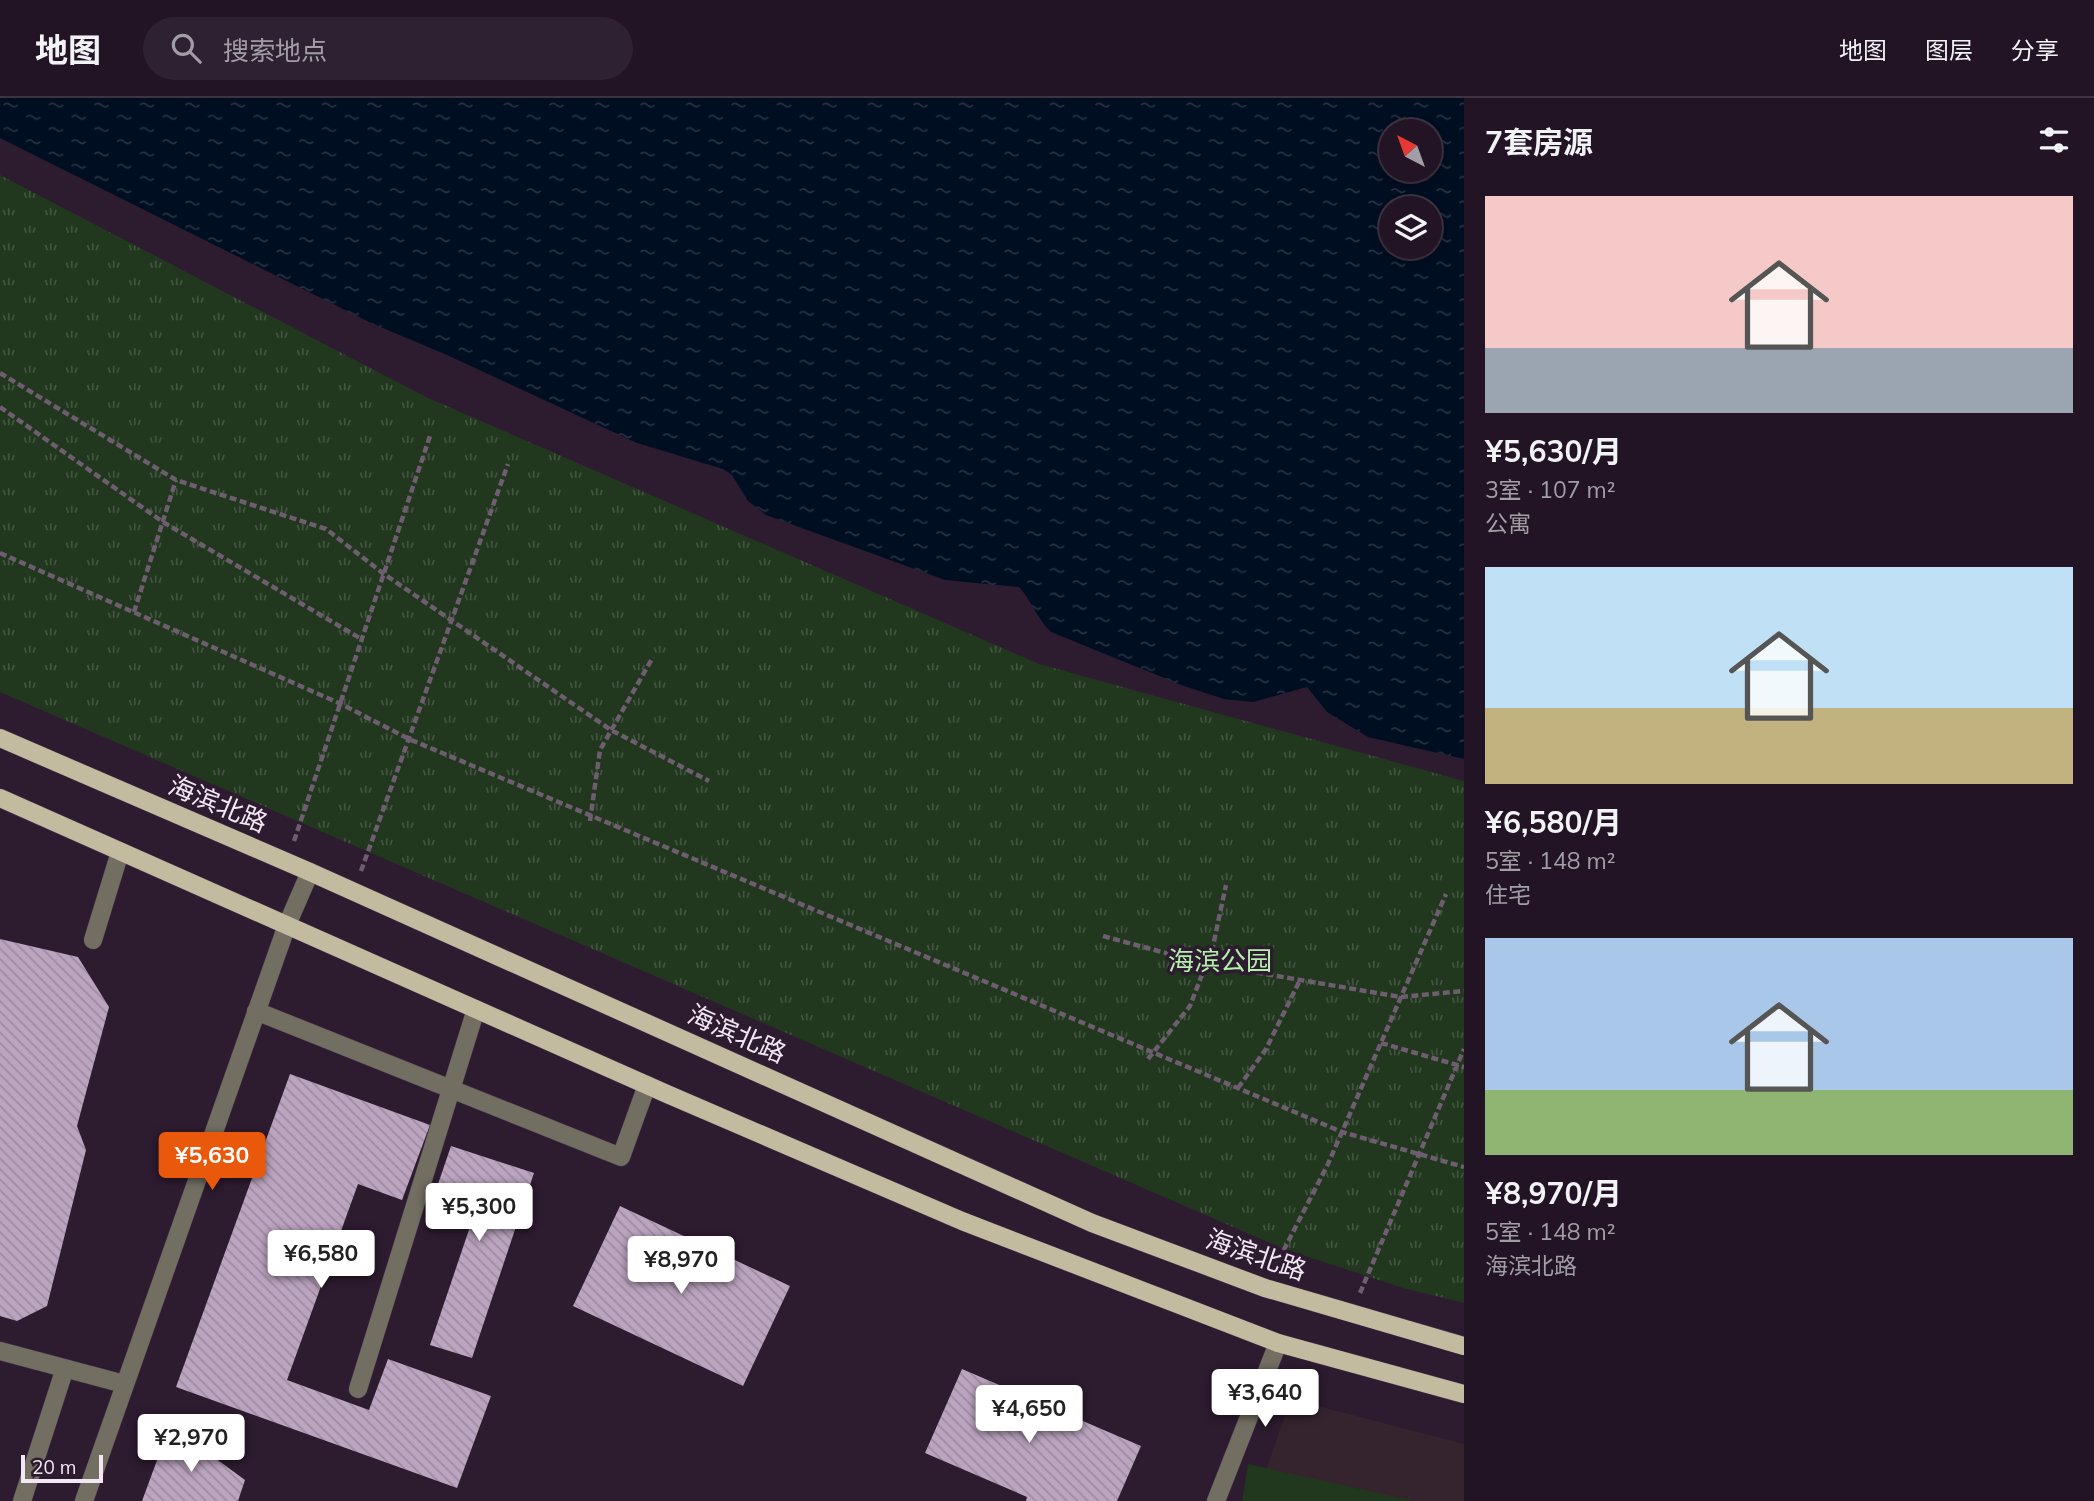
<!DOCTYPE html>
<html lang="zh">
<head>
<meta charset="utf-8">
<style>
	body { margin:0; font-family:Mulish,"Noto Sans SC",sans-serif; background:#2e2131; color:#f1f3f6; height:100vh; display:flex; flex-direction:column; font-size:26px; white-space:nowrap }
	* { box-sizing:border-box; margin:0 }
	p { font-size:23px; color:#a29ea6 }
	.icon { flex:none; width:38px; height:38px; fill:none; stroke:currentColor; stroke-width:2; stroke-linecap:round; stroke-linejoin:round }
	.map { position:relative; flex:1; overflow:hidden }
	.drawer { display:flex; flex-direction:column; background:#221424; width:630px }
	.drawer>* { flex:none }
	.needle { width:46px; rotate:319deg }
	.tools { position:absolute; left:1379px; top:21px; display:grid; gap:14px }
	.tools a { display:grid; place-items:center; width:63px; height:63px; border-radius:50%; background:#221424; box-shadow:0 4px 10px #0003,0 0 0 2px #3f3341; font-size:35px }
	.scale { position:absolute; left:21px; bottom:18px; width:82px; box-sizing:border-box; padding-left:7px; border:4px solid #f3e7f5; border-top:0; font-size:19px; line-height:24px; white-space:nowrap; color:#f3e7f5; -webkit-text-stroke:5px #2d1b30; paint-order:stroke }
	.price { position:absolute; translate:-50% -60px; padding:0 16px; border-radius:7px; background:#fff; color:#222; font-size:23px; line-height:46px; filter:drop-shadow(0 2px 4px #0008) }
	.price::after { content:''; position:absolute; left:50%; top:42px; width:21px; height:16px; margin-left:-10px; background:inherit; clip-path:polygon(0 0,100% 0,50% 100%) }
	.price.active { background:#ea580c; color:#fff }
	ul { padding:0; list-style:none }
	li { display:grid; align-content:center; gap:14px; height:371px; padding:0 21px }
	li span { display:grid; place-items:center; height:217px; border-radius:0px; color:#555 }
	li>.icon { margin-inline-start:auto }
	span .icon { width:126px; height:126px; fill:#fffc; stroke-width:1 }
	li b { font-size:30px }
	h2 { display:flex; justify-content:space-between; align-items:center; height:84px; padding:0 21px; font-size:30px }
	header { display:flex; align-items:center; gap:42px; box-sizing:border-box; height:98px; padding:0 35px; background:#221424; border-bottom:2px solid #3f3341 }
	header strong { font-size:33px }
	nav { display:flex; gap:38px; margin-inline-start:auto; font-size:24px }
	.search { width:490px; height:63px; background:#2e2131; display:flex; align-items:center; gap:18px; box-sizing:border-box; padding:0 24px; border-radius:38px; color:#a29ea6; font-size:26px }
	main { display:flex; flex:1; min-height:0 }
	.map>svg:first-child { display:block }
	.education { fill:#35242e }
	.grass { fill:url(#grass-tufts) }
	.pitch { fill:#21371e }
	.water { fill:url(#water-ripples); fill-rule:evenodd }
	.building { fill:url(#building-back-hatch) }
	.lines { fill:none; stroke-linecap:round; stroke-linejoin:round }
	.minor-casing { stroke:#49384c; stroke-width:19 }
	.major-casing { stroke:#49384c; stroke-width:19 }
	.path { stroke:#6d5d6f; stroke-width:4.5; stroke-dasharray:7 3.5; stroke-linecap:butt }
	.minor { stroke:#726e61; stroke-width:18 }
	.major { stroke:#c2bb9f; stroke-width:18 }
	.labels { text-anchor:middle; stroke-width:7; stroke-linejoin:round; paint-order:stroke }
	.street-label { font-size:26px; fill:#f3e7f5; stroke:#2d1b30 }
	.park-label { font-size:26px; fill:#b4efab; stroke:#2d1b30 }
</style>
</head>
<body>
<header>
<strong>地图</strong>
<div class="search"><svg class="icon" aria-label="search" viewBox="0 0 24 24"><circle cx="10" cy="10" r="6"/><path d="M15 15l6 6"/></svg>搜索地点</div>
<nav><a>地图</a><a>图层</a><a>分享</a></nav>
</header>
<main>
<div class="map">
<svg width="1464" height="1403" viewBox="0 0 1464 1403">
	<defs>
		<pattern id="grass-tufts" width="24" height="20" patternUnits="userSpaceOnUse" patternTransform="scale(1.75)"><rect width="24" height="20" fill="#21371e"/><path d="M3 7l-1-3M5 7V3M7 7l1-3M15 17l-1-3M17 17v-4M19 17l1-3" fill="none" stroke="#42543f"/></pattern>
		<pattern id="water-ripples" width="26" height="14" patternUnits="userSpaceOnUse" patternTransform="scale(1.75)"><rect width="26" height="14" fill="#000e21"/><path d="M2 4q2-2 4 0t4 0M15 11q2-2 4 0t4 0" fill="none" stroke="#263142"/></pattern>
		<pattern id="building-back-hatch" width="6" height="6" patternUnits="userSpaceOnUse" patternTransform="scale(1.75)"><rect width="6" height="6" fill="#bba4bf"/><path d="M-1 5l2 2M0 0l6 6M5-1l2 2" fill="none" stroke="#9e8ca2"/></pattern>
	</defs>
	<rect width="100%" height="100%" fill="#2d1b30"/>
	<!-- education -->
	<path class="education" d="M1291 1301 1464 1346V1403H1255Z"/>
	<!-- grass -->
	<path class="grass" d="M0 77 426 299 1039 566 1464 683V1205L1403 1190 1284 1151 0 594Z"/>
	<!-- pitch -->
	<path class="pitch" d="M1248 1366 1414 1403H1242Z"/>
	<!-- water -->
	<path class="water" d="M0 0H1464V661L1368 639 1327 614 1307 589 1253 604 1224 601 1184 588 1051 534C1037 521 1032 503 1019 489L945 482 766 417 748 403 732 377 723 371 637 345 447 257 371 225 0 40ZM1391 33H1430V72H1391ZM1391 110H1430V149H1391Z"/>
	<!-- building -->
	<path class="building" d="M0 841 78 859 109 909 77 1028 86 1052 47 1208 17 1223 0 1218Z
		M290 976 430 1027 402 1102 358 1086 287 1282 369 1312 388 1261 491 1298 457 1390 176 1289Z
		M451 1048 534 1075 472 1260 430 1247 478 1105 436 1092Z
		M620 1108 790 1188 743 1288 573 1208Z
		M962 1271 1141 1348 1117 1403H1026L1027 1399 925 1355Z
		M170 1327 245 1382 238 1403H142Z"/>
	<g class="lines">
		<defs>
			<path id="minor" d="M93 842 120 754
				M256 913 621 1059 647 987
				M0 1253 124 1286
				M358 1291 476 911
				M22 1403 65 1270
				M84 1403 287 827 310 774
				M1216 1403 1278 1245"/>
			<path id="major" d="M0 640 310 774 1092 1125 1265 1190 1464 1248
				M0 700 667 996 962 1123 1278 1245 1464 1296"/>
		</defs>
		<!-- minor casing -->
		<use href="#minor" class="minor-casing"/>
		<!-- major casing -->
		<use href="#major" class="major-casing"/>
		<!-- path -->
		<path class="path" d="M0 275 176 382 326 431 384 476 611 632 709 683
			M0 309 163 424 363 542
			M0 455 341 606 409 641 1342 1034 1464 1069
			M134 514 176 382
			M590 723 600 652 653 559
			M294 743 430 338
			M361 773 508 366
			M1103 838 1206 866 1401 899 1464 893
			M1381 945 1464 969
			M1148 961 1190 908 1213 848 1226 787
			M1238 990 1266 951 1300 882
			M1274 1171 1328 1066 1446 796
			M1360 1195 1464 951"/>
		<!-- minor -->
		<use href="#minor" class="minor"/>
		<!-- major -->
		<use href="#major" class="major"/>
	</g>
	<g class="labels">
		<!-- street labels -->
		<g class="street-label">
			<text transform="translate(218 706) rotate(23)" y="9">海滨北路</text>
			<text transform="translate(737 936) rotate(24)" y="9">海滨北路</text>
			<text transform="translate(1256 1157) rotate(19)" y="9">海滨北路</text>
		</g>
		<!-- park labels -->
		<g class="park-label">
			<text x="1220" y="872">海滨公园</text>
		</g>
	</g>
</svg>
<div class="tools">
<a><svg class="needle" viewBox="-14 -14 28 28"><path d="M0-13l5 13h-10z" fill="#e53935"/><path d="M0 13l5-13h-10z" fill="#a29ea6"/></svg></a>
<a><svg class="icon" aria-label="layers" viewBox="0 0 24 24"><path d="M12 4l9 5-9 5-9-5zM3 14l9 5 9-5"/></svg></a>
</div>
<div class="scale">20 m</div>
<b class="price active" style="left:212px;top:1094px">¥5,630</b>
<b class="price" style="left:479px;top:1145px">¥5,300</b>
<b class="price" style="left:321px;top:1192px">¥6,580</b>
<b class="price" style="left:681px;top:1198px">¥8,970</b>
<b class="price" style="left:1265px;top:1331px">¥3,640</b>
<b class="price" style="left:1029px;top:1347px">¥4,650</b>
<b class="price" style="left:191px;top:1376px">¥2,970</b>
</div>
<section class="drawer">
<h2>7套房源<svg class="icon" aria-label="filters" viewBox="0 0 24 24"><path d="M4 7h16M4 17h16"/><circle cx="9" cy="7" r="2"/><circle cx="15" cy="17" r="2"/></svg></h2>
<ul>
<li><span style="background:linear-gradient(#f6c9c9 70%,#9aa5b1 0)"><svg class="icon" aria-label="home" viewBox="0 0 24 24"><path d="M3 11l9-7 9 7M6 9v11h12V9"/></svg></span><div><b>¥5,630/月</b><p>3室 · 107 m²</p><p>公寓</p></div></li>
<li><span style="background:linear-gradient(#bfe0f5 65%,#c2b280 0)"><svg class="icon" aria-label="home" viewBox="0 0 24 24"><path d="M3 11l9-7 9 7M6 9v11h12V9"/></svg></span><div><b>¥6,580/月</b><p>5室 · 148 m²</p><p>住宅</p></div></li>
<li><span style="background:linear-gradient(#a9c7e8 70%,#8fb573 0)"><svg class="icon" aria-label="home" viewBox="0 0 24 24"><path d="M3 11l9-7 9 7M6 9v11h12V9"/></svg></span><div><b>¥8,970/月</b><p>5室 · 148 m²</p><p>海滨北路</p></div></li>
</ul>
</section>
</main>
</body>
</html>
